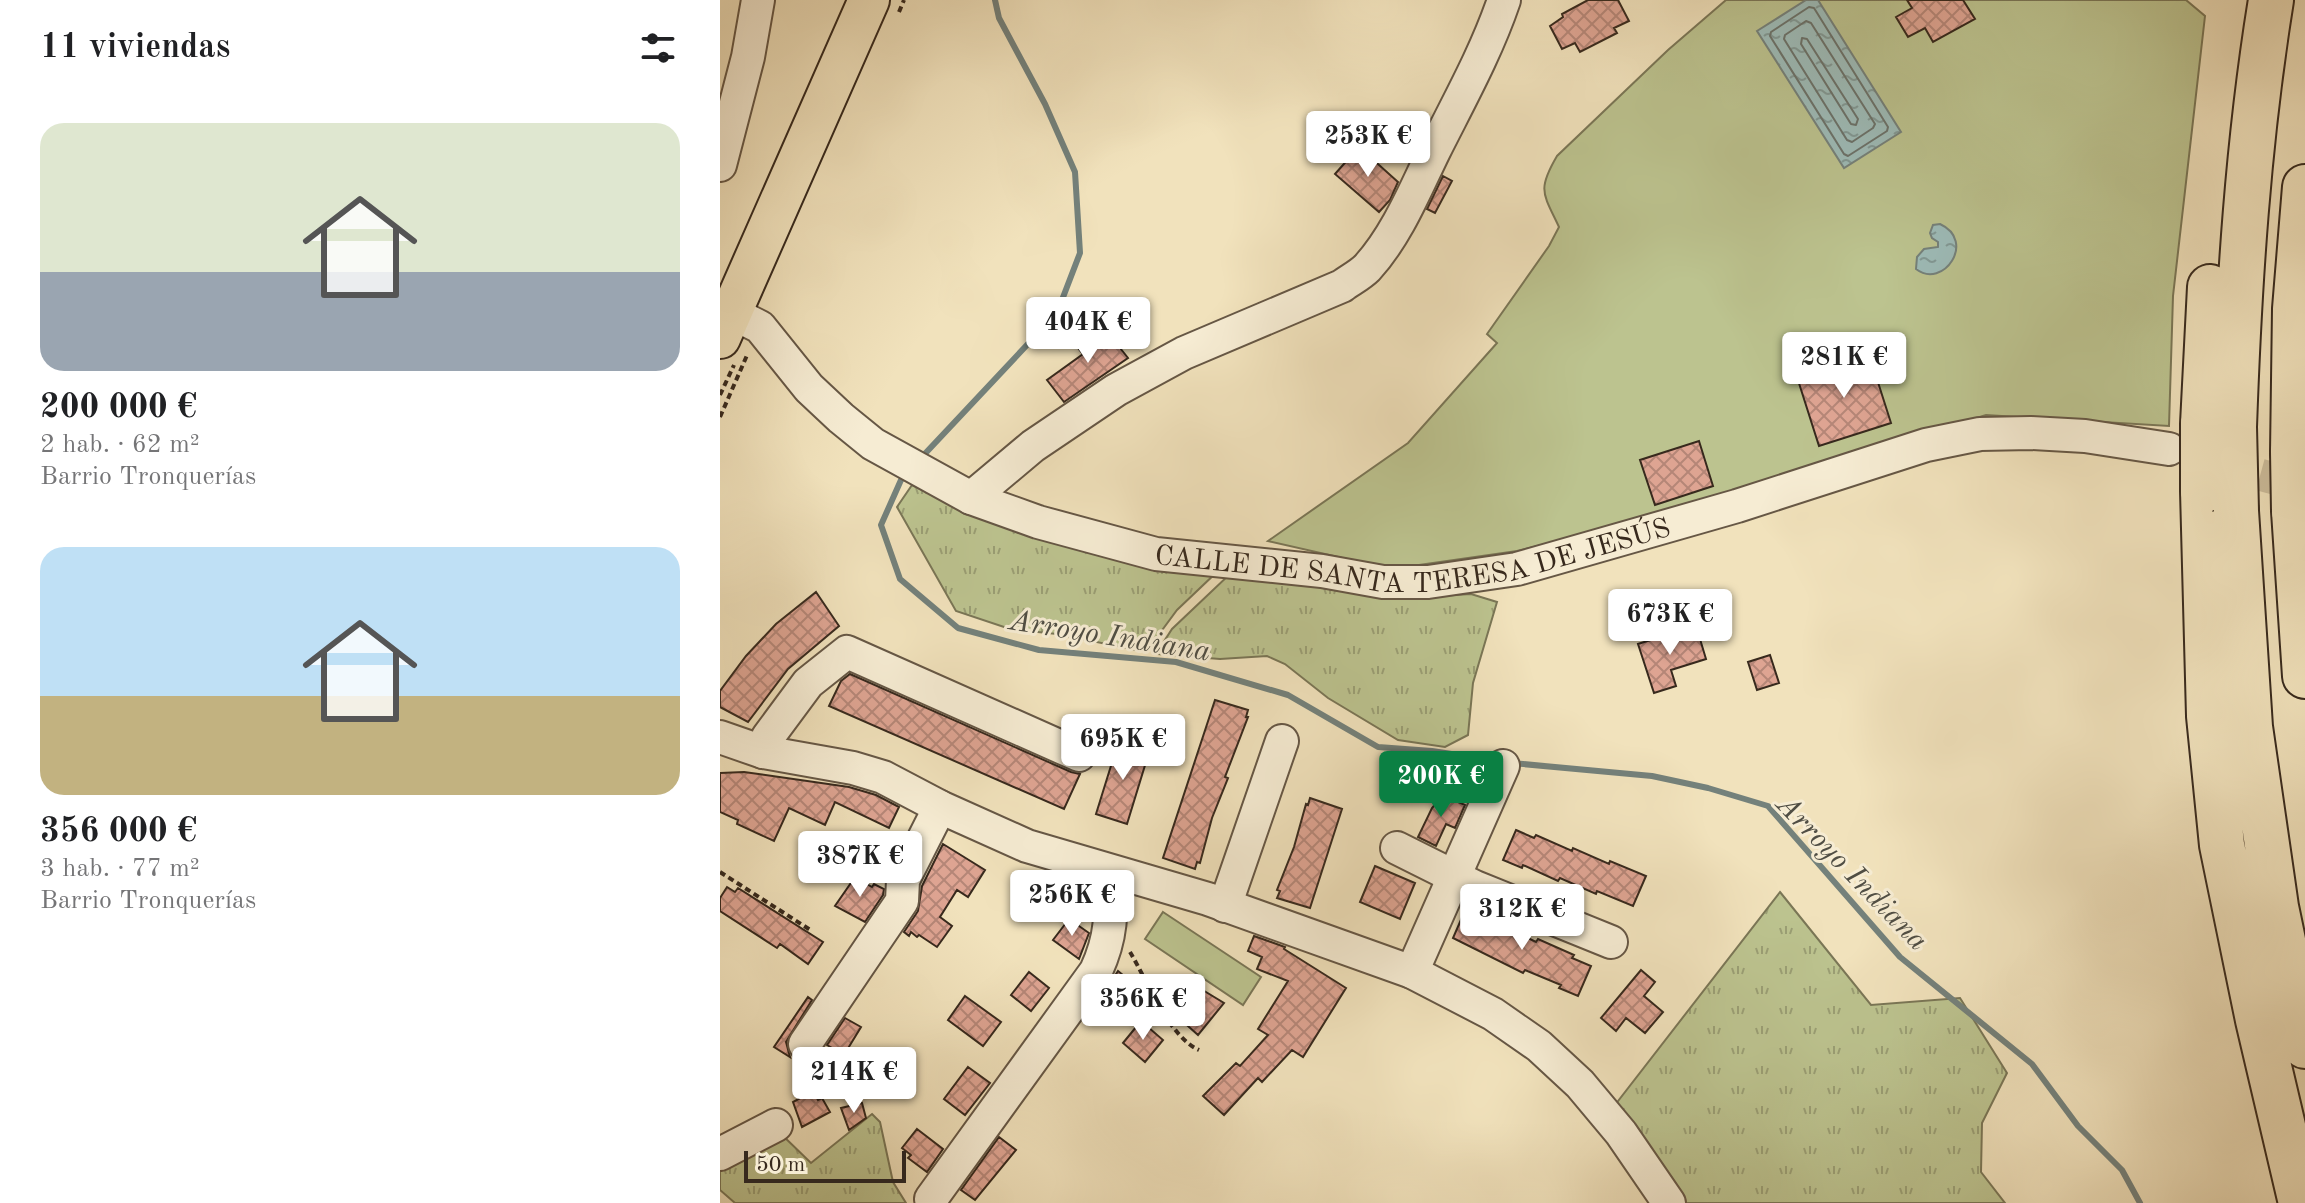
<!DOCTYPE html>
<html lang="es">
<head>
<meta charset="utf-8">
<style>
	body { margin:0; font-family:"Old Standard TT",serif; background:#f6f6f6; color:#202124; height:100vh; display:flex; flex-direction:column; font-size:30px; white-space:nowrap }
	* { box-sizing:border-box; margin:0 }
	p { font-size:26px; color:#757577 }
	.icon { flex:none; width:44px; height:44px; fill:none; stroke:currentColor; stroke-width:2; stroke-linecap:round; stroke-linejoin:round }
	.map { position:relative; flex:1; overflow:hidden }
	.panel { display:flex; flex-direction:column; background:#fff; width:720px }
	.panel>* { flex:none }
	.scale { position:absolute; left:24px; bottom:20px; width:162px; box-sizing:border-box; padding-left:8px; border:4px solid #37291d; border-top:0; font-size:22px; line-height:28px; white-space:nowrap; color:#37291d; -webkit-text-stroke:6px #f6ecd3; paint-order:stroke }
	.price { position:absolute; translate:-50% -68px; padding:0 18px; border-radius:8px; background:#fff; color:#222; font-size:26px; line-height:52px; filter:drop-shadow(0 2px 4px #0008) }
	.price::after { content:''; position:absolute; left:50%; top:48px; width:24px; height:18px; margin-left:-12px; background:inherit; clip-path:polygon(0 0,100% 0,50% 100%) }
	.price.on { background:#0b8043; color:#fff }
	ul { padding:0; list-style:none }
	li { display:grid; align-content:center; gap:16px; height:424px; padding:0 40px }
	li span { display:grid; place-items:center; height:248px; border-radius:24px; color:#555 }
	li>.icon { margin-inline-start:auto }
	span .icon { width:144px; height:144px; fill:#fffc; stroke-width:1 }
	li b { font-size:34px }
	h2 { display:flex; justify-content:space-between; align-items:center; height:96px; padding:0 40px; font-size:34px }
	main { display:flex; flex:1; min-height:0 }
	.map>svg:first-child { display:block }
	.grass { fill:url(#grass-tufts); stroke:#7a7656; stroke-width:2 }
	.park { fill:#bcc38f; stroke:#7a7656; stroke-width:2 }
	.water { fill:url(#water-ripples); stroke:#74817b; stroke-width:2 }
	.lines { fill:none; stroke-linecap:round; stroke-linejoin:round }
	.shore { stroke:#6a726b; stroke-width:2 }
	.stream { stroke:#74817b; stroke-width:6 }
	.building { fill:url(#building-cross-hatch); stroke:#37291d; stroke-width:2 }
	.minor-tunnel { stroke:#ccbd9c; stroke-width:32; stroke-dasharray:32 16; stroke-linecap:butt }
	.minor-casing { stroke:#665745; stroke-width:36 }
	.major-casing { stroke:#37291d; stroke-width:44 }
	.highway-casing { stroke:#37291d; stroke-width:48 }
	.path { stroke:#37291d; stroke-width:4; stroke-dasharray:6 4; stroke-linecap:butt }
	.minor { stroke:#f6ecd3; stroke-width:32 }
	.major { stroke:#f1e2bc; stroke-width:40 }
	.highway { stroke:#f1e2bc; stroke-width:44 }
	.highway-bridge-casing { stroke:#37291d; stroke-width:48; stroke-linecap:butt }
	.highway-bridge { stroke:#f1e2bc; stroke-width:44 }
	.labels { text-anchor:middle; stroke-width:6; stroke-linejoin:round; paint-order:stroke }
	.street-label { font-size:28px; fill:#37291d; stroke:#f6ecd3 }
	.water-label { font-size:30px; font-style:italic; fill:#504e44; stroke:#f6ecd3 }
</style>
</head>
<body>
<main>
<section class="panel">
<h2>11 viviendas<svg class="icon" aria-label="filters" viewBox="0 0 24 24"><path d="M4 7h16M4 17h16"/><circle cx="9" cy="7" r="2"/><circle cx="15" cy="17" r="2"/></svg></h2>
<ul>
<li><span style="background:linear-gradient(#dfe7d0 60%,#9aa5b1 0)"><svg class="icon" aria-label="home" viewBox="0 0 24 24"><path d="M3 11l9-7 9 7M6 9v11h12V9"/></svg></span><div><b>200 000 €</b><p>2 hab. · 62 m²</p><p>Barrio Tronquerías</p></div></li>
<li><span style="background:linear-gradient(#bfe0f5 60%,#c2b280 0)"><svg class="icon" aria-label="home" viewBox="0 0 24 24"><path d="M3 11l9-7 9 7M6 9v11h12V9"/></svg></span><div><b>356 000 €</b><p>3 hab. · 77 m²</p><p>Barrio Tronquerías</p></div></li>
</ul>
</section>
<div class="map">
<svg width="1585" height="1203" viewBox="0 0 1585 1203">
	<defs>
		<pattern id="grass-tufts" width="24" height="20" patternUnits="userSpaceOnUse" patternTransform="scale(2)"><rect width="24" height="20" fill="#bcc38f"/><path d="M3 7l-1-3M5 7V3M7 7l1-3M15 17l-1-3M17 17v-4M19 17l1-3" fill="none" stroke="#9a9e74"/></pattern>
		<pattern id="water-ripples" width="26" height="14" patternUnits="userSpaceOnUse" patternTransform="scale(2)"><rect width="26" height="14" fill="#9dbcb9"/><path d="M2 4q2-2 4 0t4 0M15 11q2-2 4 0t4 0" fill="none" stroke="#819996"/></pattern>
		<pattern id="building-cross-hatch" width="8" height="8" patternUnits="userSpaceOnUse" patternTransform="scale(2)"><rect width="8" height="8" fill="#dea492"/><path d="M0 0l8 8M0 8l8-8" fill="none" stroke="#b58677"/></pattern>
	</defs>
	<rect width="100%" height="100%" fill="#f1e2bc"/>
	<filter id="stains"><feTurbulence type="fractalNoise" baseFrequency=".0025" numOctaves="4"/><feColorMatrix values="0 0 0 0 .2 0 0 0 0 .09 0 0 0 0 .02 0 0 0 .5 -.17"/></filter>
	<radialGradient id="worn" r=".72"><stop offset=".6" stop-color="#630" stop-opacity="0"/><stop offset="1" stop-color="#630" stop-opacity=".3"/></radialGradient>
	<!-- grass -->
	<path class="grass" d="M192 485 266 520 332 537 500 569 457 610 426 652 337 634 290 629 236 611 177 507Z
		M512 572 668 599 751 594 777 602 753 683 748 735 725 747 678 740 608 698 565 664 547 656 500 659 436 654 452 629Z
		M1060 892 1151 1005 1240 998 1287 1073 1262 1123 1261 1172 1285 1203H964L895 1105Z
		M152 1114 160 1122 173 1182 186 1203H15L0 1190V1162L59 1132 91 1163Z"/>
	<!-- park -->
	<path class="park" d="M1006 0H1466L1485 16 1453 296 1449 426 1266 415 923 520 797 551 671 569 548 541 688 443 777 343 767 334 829 246 839 227C823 193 817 190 837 156L948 50Z
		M443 912 541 977 523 1005 425 939Z"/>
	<!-- water -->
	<path class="water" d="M1086 0H1098L1181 132 1124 168 1037 31Z
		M1220 224C1257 241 1223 290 1196 269L1197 257 1204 249 1218 247V242L1212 238 1210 233 1213 225Z"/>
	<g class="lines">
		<!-- shore -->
		<path class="shore" d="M1089 7 1094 8 1168 127 1167 131 1128 156 1124 154 1050 36 1051 32Z
			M1086 21 1091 23 1155 124 1153 128 1132 142 1127 140 1064 39 1065 35Z
			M1082 38 1087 39 1138 119 1136 125 1131 124 1081 44Z"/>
		<!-- stream -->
		<path class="stream" d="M200 459 337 313 360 253 355 172 325 104 279 18 275 0
			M187 474 181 480 161 525 180 579 238 628 319 650 456 662 568 695 658 747 712 751 777 761
			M792 763 932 776 988 788 1048 806 1180 957 1312 1064 1358 1126 1402 1170 1420 1203"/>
	</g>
	<!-- building -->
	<path class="building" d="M868 0H898L909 21 894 28 897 33 860 52 855 43 842 49 830 26 843 17 842 14Z
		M1187 0H1243L1255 19 1213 42 1205 28 1188 37 1176 17 1192 8Z
		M639 147 678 182 670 200 659 212 615 174Z
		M723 176 732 181 715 213 707 209Z
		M384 328 408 358 344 402 327 380 363 354 358 348Z
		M1149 354 1171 423 1099 446 1077 377Z
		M979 441 993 486 935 505 920 460Z
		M96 592 119 626 68 669 28 722 0 707V691L26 656 56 624Z
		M977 629 986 659 951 670 956 686 934 693 918 644 943 636 944 639Z
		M1050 655 1059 683 1037 690 1028 662Z
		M130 674 351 772 360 774 344 809 109 706 121 681Z
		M495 700 528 710 526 717H528L505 777 508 778 492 818 480 863 477 862 475 869 443 858Z
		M399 740 430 749 407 824 376 814Z
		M24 772 129 787 156 795 179 807 169 828 115 802 105 825 69 808 54 841 17 824 18 820 0 812V773Z
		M723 795 745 805 735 828 726 824 716 846 698 837 712 808Z
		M590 798 622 809 590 908 557 898 560 891 557 890 574 847 586 804 588 805Z
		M796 830 814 838 816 835 852 851 853 848 889 864 890 861 926 876 913 906 877 891 876 894 840 878 838 881 803 865 802 868 783 860Z
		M223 844 265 870 248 897 237 890 220 917 232 926 217 947 199 935 197 937 191 932 189 936 184 932 198 911 202 886Z
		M655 866 695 883 680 919 640 902Z
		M135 877 152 887 154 884 164 889 163 895 145 922 115 906Z
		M7 887 15 892 18 888 103 942 88 964 60 944 57 948 0 911V898Z
		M746 908 816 942 818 939 854 955 852 958 871 966 858 996 839 988 841 985 805 970 803 973 733 938Z
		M349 919 369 933 359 959 333 940Z
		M534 936 565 947 564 949 626 988 583 1057 572 1050 542 1082 538 1078 504 1115 483 1096 516 1063 520 1066 548 1035 538 1029 568 981 537 969 542 957 528 951Z
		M921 970 935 982 924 996 943 1012 925 1033 906 1018 896 1031 881 1018Z
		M398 971 422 991 405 1012 394 1002 391 1006 381 997Z
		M309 972 329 988 311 1011 291 995Z
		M481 989 504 1003 478 1035 449 1009 461 995 471 1004Z
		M245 996 281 1022 263 1046 228 1020Z
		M88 997 92 1000 66 1042 70 1057 54 1047Z
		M125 1018 141 1027 124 1055 107 1045Z
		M421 1021 443 1040 425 1062 403 1043Z
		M248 1067 270 1083 245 1115 224 1099Z
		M93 1091 98 1100 102 1098 110 1112 82 1127 73 1102Z
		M142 1103 146 1118 129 1130 121 1108Z
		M197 1129 223 1149 207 1172 188 1158 191 1155 182 1148Z
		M279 1137 296 1150 255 1200 241 1190Z"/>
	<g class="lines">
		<!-- minor-tunnel -->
		<path class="minor-tunnel" d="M1494 462 1585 487"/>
		<defs>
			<g id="minor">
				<path d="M0 165 28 57 38 0"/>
				<path id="s1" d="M0 307 40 327 89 388 121 418 153 444 251 498 318 522 436 554 602 571 663 582H708L797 569 1017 506 1206 445 1260 434 1311 433 1365 436 1449 449"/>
				<path d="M251 498 313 446 396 390 464 353 622 286C630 280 640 275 647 268 677 235 695 190 714 151 739 101 766 53 784 0"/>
				<path d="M0 737 43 752 133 768 163 777 220 807 307 846 488 899 692 972 773 1014 819 1046 860 1084 901 1133 949 1203"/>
				<path d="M43 752 48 737 88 683 127 652 359 755"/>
				<path d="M677 848 755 887 891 942"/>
				<path d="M505 906 562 741"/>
				<path d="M692 972 783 766"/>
				<path d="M85 1044 182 901 183 880 220 807"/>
				<path d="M0 1154 56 1125"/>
				<path d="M211 1199 376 971C393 934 391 912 389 872"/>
			</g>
			<path id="major" d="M0 338 149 0"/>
			<path id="highway" d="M1483 424 1490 287
				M1514 427C1519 283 1528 142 1551 0
				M1573 452 1575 309 1585 187
				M1483 491 1489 716 1502 845 1538 1020 1581 1203
				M1516 511 1530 727 1556 907 1585 1046
				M1574 511 1585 676"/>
		</defs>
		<!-- minor casing -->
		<use href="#minor" class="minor-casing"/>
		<!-- major casing -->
		<use href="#major" class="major-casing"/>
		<!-- highway casing -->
		<use href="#highway" class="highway-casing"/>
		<!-- path -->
		<path class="path" d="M179 12 184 0
			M0 395 14 365
			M0 417 28 353
			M0 872 92 931
			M410 952C427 980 449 1037 479 1050"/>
		<!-- minor -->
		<use href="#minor" class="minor"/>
		<!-- major -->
		<use href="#major" class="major"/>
		<!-- highway -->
		<use href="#highway" class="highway"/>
		<defs>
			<path id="highway-bridge" d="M1514 427 1516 511
				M1573 452 1574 511
				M1483 491V424"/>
		</defs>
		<!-- highway-bridge casing -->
		<use href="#highway-bridge" class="highway-bridge-casing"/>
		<!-- highway-bridge -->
		<use href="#highway-bridge" class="highway-bridge"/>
	</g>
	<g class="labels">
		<!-- street labels -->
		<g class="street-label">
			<text dy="10" stroke="none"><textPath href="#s1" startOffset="774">CALLE DE SANTA TERESA DE JESÚS</textPath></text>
		</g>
		<!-- water labels -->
		<g class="water-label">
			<text transform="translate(390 635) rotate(9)" y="10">Arroyo Indiana</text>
			<text transform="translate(1133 872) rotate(46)" y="10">Arroyo Indiana</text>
		</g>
	</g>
	<rect width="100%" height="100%" filter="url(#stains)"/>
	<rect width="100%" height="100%" fill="url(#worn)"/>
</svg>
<div class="scale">50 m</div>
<b class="price" style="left:648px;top:179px">253K €</b>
<b class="price" style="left:368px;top:365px">404K €</b>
<b class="price" style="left:1124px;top:400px">281K €</b>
<b class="price" style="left:950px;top:657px">673K €</b>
<b class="price" style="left:403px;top:782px">695K €</b>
<b class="price on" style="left:721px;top:819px">200K €</b>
<b class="price" style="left:140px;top:899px">387K €</b>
<b class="price" style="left:352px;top:938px">256K €</b>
<b class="price" style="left:802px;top:952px">312K €</b>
<b class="price" style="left:423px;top:1042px">356K €</b>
<b class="price" style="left:134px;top:1115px">214K €</b>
</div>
</main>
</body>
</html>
